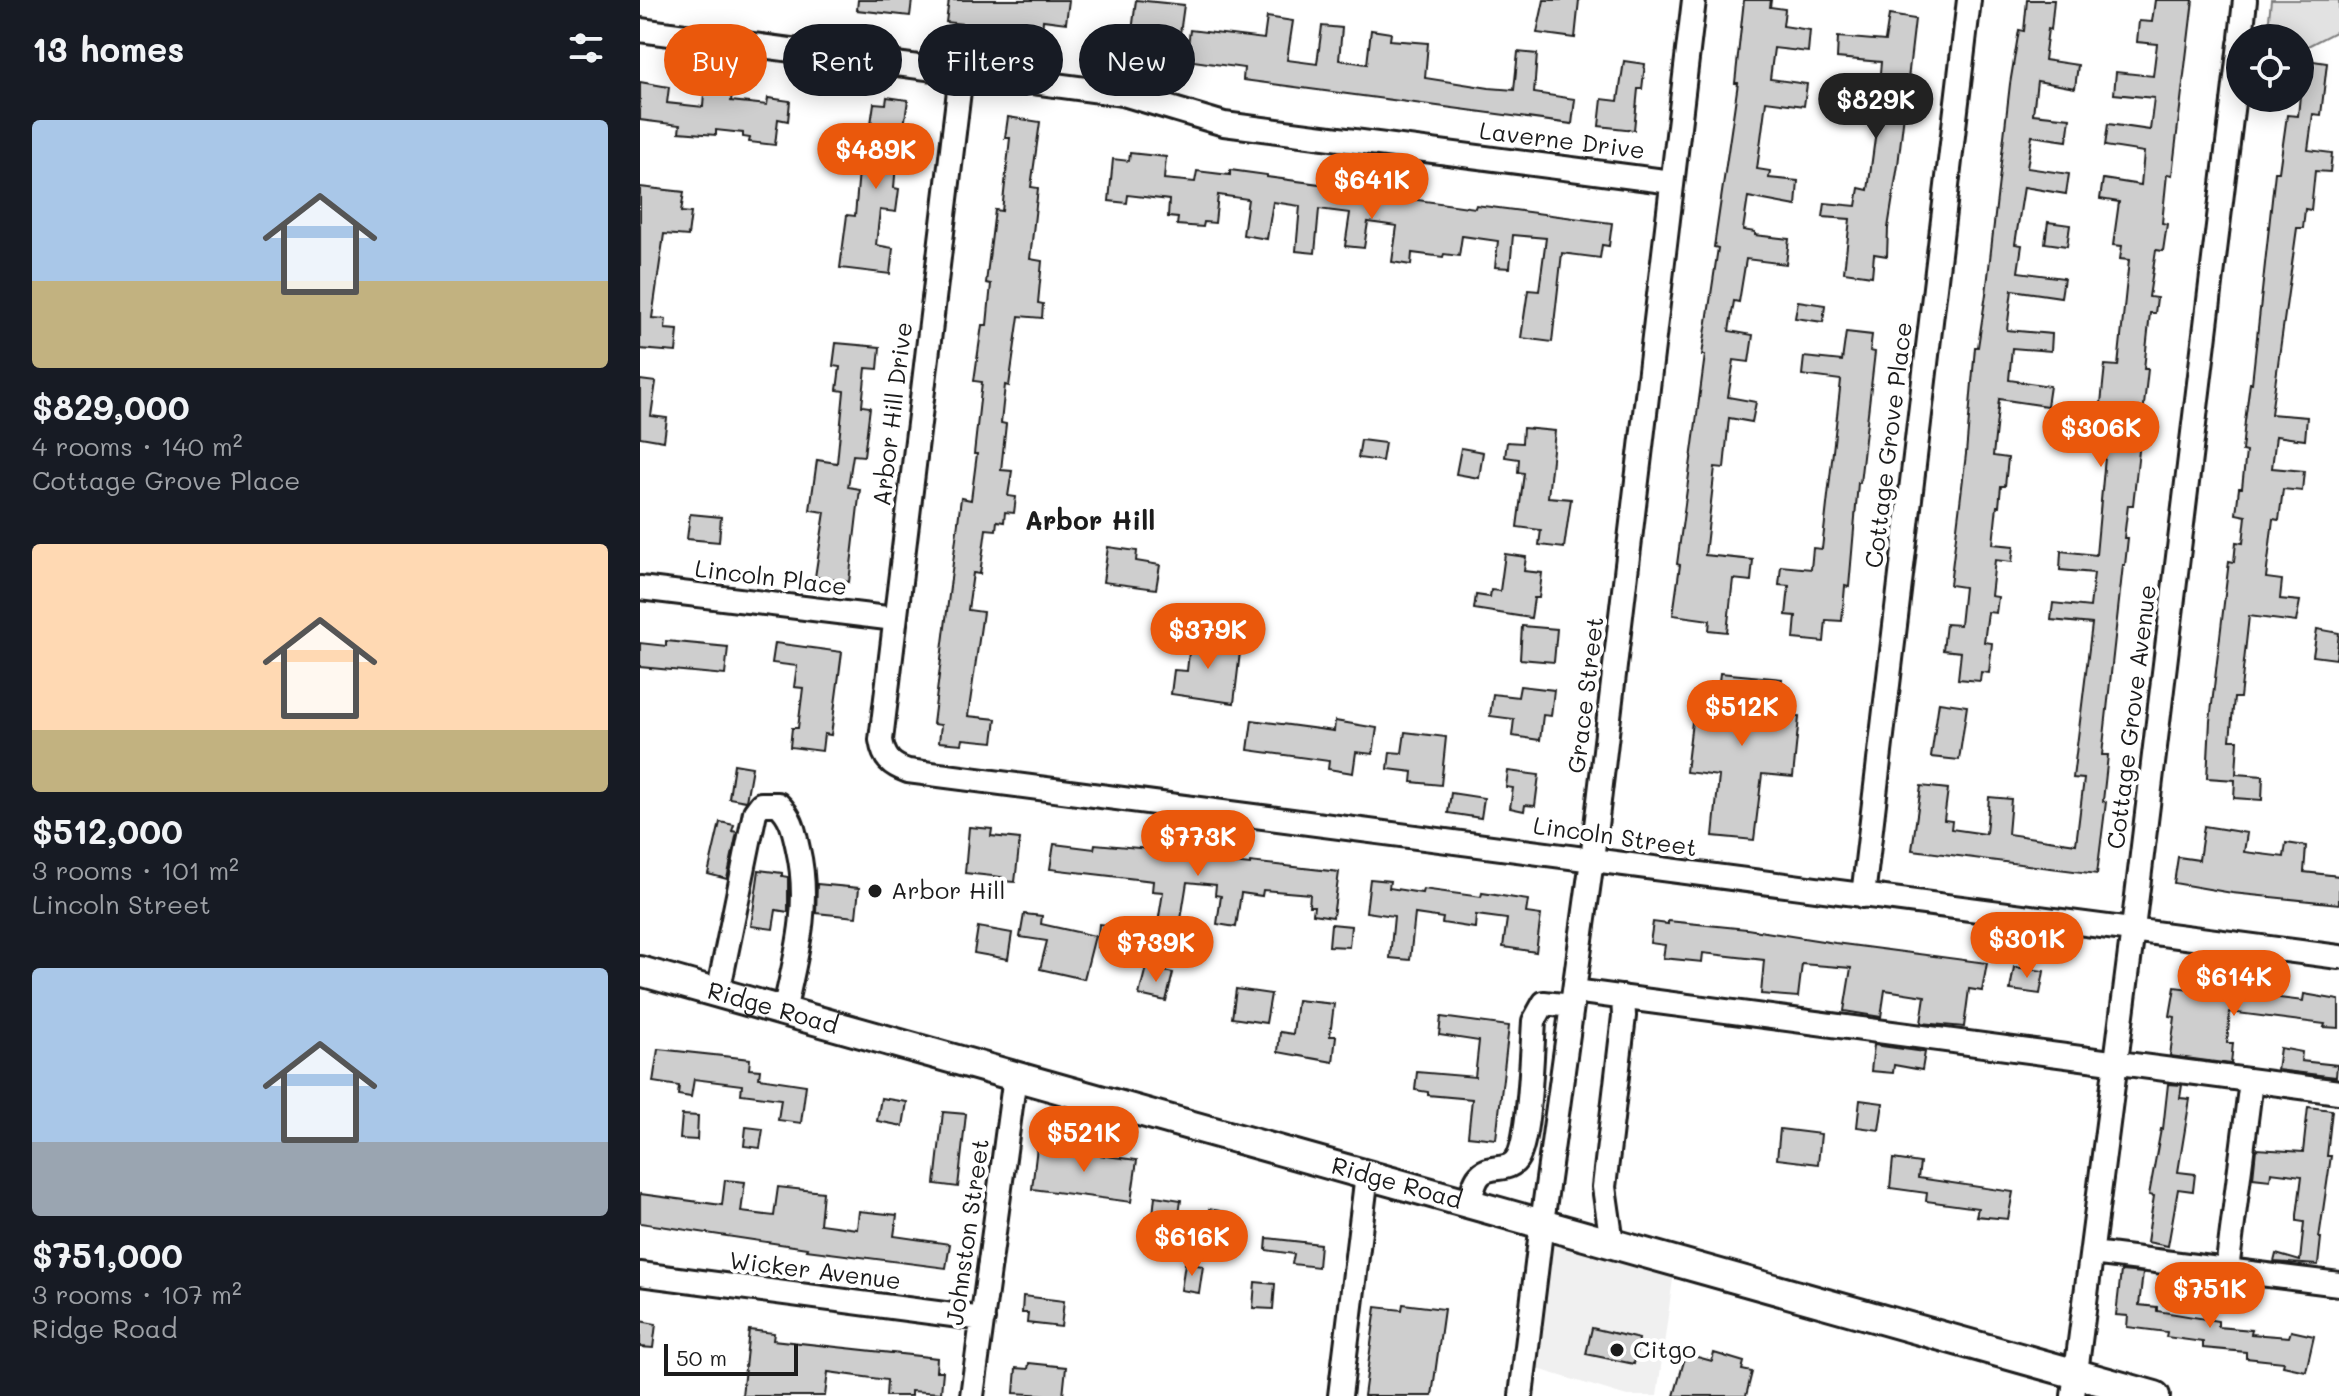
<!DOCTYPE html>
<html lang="en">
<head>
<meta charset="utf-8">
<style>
	body { margin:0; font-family:Mali,sans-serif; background:#20242c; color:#f1f3f6; height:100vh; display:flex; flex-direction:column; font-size:30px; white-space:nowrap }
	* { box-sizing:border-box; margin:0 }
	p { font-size:26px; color:#9ea1a6 }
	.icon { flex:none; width:44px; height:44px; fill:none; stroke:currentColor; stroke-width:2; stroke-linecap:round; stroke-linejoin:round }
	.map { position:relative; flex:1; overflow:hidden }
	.panel { display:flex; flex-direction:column; background:#171b24; width:640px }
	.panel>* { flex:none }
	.top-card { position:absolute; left:24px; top:24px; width:760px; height:72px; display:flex; gap:16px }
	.tools { position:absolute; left:1586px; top:24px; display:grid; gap:16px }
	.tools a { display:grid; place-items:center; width:88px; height:88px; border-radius:50%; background:#171b24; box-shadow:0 4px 20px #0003; font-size:40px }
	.scale { position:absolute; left:24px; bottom:20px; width:134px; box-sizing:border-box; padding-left:8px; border:4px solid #1c1c1c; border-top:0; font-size:22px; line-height:28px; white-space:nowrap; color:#1c1c1c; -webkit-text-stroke:6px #fff; paint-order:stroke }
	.price { position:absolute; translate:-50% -68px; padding:0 18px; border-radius:28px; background:#ea580c; color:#fff; font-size:26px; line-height:52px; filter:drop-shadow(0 2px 4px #0008) }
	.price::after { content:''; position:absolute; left:50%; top:48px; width:24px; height:18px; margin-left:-12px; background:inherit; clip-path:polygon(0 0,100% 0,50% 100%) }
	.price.on { background:#222; color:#fff }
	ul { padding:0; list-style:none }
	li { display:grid; align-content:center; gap:16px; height:424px; padding:0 32px }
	li span { display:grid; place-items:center; height:248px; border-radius:8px; color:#555 }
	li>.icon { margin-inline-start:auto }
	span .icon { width:144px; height:144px; fill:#fffc; stroke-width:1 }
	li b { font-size:34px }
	h2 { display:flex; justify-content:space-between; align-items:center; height:96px; padding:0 32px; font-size:34px }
	.tag { padding:0 28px; border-radius:36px; background:#171b24; box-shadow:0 4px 20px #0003; font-size:28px; line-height:72px }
	.tag.on { background:#ea580c; color:#fff }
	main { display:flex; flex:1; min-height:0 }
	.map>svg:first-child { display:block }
	.built { fill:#f0f0f0 }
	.green { fill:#e2e2e2; stroke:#7f7f7f; stroke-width:2 }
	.building { fill:#cecece; stroke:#1c1c1c; stroke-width:2 }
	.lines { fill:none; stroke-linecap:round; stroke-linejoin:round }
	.minor-casing { stroke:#1c1c1c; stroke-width:28 }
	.major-casing { stroke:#1c1c1c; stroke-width:34 }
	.minor { stroke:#fff; stroke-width:22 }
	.major { stroke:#fff; stroke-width:28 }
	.poi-dot { fill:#1c1c1c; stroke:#fff; stroke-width:3 }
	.labels { text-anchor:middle; stroke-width:8; stroke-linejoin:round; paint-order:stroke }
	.street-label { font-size:24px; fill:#1c1c1c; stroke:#fff }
	.poi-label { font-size:24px; fill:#1c1c1c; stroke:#fff; text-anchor:start }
	.neighbourhood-label { font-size:26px; font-weight:bold; fill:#1c1c1c; stroke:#fff }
</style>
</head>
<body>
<main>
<section class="panel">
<h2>13 homes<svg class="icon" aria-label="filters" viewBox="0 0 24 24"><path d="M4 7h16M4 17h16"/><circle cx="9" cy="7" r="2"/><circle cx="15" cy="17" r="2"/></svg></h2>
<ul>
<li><span style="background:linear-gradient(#a9c7e8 65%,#c2b280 0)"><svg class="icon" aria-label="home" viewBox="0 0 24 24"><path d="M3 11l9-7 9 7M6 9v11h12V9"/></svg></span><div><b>$829,000</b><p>4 rooms · 140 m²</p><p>Cottage Grove Place</p></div></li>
<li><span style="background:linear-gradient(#ffd9b3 75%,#c2b280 0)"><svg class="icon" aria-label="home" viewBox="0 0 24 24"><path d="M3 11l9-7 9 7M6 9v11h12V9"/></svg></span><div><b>$512,000</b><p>3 rooms · 101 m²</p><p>Lincoln Street</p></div></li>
<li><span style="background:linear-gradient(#a9c7e8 70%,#9aa5b1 0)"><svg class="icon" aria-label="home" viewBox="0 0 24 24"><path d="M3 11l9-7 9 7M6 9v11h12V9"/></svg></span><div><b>$751,000</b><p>3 rooms · 107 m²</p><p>Ridge Road</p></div></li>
</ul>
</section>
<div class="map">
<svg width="1699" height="1396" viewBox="0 0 1699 1396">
	<rect width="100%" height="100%" fill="#fff"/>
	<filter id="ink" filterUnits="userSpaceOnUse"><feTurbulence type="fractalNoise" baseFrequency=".0125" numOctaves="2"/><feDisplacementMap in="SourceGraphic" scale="16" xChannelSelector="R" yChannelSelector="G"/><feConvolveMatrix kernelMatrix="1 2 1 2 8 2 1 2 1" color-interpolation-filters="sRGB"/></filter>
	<g filter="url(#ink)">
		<!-- built -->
		<path class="built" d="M905 1227 1035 1264 1017 1396H987L888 1366Z"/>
		<!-- green -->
		<path class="green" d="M1631 0H1699V30L1660 50V38H1627Z"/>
		<!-- building -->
		<path class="building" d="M218 0H272L270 16 217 10Z
			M309 0H429L426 23 403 20 402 33 306 22Z
			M496 0 544 5 539 41 511 38 510 49 490 47Z
			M904 0H939L935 38 897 33Z
			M1104 0H1131L1130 7 1145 9 1143 26 1170 30 1168 52 1134 48 1130 79 1167 84 1164 106 1126 101 1117 169 1130 171 1129 178 1158 181 1156 206 1108 197 1103 230 1115 232V235L1149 239 1146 264 1106 259 1099 302 1094 301 1089 331 1113 335 1109 362 1094 360 1088 397 1116 402 1112 422 1089 418 1084 468 1075 467 1065 555 1113 560 1111 581 1093 579 1087 632 1069 630 1070 620 1033 615 1040 565 1037 564 1065 355H1062L1078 248 1074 247 1098 83H1095Z
			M1387 0H1414L1411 30 1408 29 1404 60 1438 65 1435 88 1397 81 1393 114 1430 118 1427 141 1392 136 1387 168 1429 174 1426 194 1384 187 1375 244 1382 245 1378 272 1424 278 1421 297 1372 290 1367 330 1412 334 1411 351 1372 348 1369 380 1410 386 1407 406 1359 399 1353 456 1368 458 1365 486H1361L1359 506H1357L1353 544 1374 546 1372 562 1355 560 1351 596 1358 597 1356 613 1348 612 1344 642 1352 643 1349 673 1341 672 1340 681 1318 679 1321 652 1303 650 1306 624 1320 625 1324 587 1310 585 1326 454 1335 347H1338L1346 294 1370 84 1379 30 1384 31Z
			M1515 0H1553L1532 175 1527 174 1522 223 1527 224 1523 251 1516 250 1509 297 1517 298 1515 313H1510L1504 369H1508L1493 505H1488L1484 538H1488L1485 565H1483L1462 755H1468L1463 801 1466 802 1457 874 1272 850 1281 786 1308 789 1304 820 1312 821 1311 829 1346 834 1349 797 1371 799 1368 834 1436 844 1444 779 1433 778 1452 624 1411 620 1413 603 1450 607 1454 573 1420 570 1421 551 1456 555 1469 414 1460 413 1465 365 1478 366 1489 260 1480 259 1482 246 1473 245 1479 202 1460 199 1463 179 1501 185 1504 152 1465 146 1468 124 1510 130 1514 98 1474 94 1476 72 1513 76 1517 44 1497 42 1499 21 1512 22Z
			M1249 15 1275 19 1258 165 1248 228 1247 256 1234 254 1232 276 1204 272 1210 219 1183 217 1185 203 1216 206 1219 188 1228 190 1238 116 1191 109 1194 89 1238 96 1241 62 1197 58 1198 37 1245 41Z
			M627 17 653 21 647 60 677 64 682 26 702 28 699 60 727 64 731 30 751 33 750 40 788 43 785 78 849 88 874 90 878 52 897 54 894 93 935 99 932 124 603 80 604 68 546 60 550 30 624 39Z
			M1660 59 1687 63 1681 115 1673 114 1668 150 1692 153 1690 172 1675 171 1671 210 1665 209 1663 228H1657L1631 414 1667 417 1665 440 1636 436 1632 468 1664 471 1662 491 1643 489 1639 520 1633 519 1626 578 1642 580 1640 599 1660 601 1656 622 1609 616 1600 698H1594L1590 740H1598L1596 774 1623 776 1622 800 1594 798 1595 780 1567 778 1570 721 1589 561 1594 562 1596 542 1603 543 1606 516 1596 514 1599 488H1602L1606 452 1602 451 1605 421 1610 383H1612L1635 172H1639L1647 115 1658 116 1661 85Z
			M984 61 1005 64 1002 89H998L994 130 959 126 962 99 978 101Z
			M0 82 29 87 27 103 63 107 64 92 92 94 91 101 127 105 128 98 150 101 148 121 138 119 135 145 109 142 110 138 103 137V133L76 130V135L39 132 40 125 0 120Z
			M247 97 268 100 260 152 257 151 254 188 259 189 256 212 240 210 236 245 253 248 250 274 200 268 207 215 215 216 219 171 224 172 234 103 246 104Z
			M368 117 400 122 391 187 398 188 390 259 402 261 398 303 403 304 402 318 379 316 369 386 365 385 361 423 366 424 361 470 372 471 368 496 376 497 374 513 365 512 364 522 357 521 356 530 346 529 340 574 333 573 328 610 343 612 328 716 356 719 353 742 323 739 322 744 299 742 301 725 293 724 321 498 331 500 337 454H334L342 382 334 381 342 325H347L351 284 346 283 355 210 362 211 370 138H365Z
			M490 153 526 157 524 179 555 182 557 171 590 175V170L627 175V177L770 196V199L835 208 836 205 972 223 969 246 962 245 960 258 922 253 912 342 881 338 888 290 899 291 906 238 873 235 870 268 855 267 858 241 822 236 819 256 804 254 803 257 772 253 771 265 752 262 757 226 728 222 724 248 705 246 710 213 679 209 675 253 656 251 660 206 633 202 627 239 603 235 608 199 578 195 575 223 564 222 563 227 537 225 538 218 528 217 529 200 488 195 487 203 469 201 473 159 489 161Z
			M0 187 44 192 41 212 51 213 48 236 24 234 12 318 26 319 25 329 38 330 36 352 0 349Z
			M1408 222 1430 225 1427 246 1405 243Z
			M1158 301 1185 305 1183 322 1155 318Z
			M1206 332 1232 335 1230 351 1235 352 1220 483H1218L1209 587 1205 586 1202 621 1186 620 1184 642 1154 639 1156 616 1146 615 1149 586 1139 585 1141 566 1171 569 1173 548 1182 549 1201 380 1162 375 1164 357 1202 361Z
			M196 343 240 347 238 369 226 368 222 406 230 407 224 456 213 455 208 487 220 489 209 582 175 577 185 512 170 510 177 460 197 463 204 391 197 390 200 367 193 366Z
			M0 380 16 382 11 416 27 418 24 441 0 437Z
			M883 428 915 431 908 497 931 499 924 548 899 545 901 530 877 527 884 473 878 472 879 459 865 457 867 442 882 443Z
			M721 440 745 443 742 461 718 458Z
			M821 448 843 452 839 478 816 474Z
			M50 514 81 517 79 542 47 539Z
			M468 547 497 551 496 561 520 565 516 589 463 582Z
			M865 554 886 557 884 571 902 573 899 598H894L891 618 834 609 836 595 850 597 851 590 860 591Z
			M882 626 917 629 914 662 880 659Z
			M1677 629 1699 633 1696 659 1673 656Z
			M551 634 586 638 585 650 600 652 594 703 531 694 534 670 547 671Z
			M26 641 88 647 85 675 0 667V643L26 646Z
			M135 643 202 652 191 735 184 734 182 751 150 747 152 728H158L163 688 154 687 157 666 132 663Z
			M1080 673 1142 679 1138 714 1159 717 1153 777 1122 774 1114 840 1073 836 1079 776 1046 772 1054 705 1076 708Z
			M880 686 914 690 911 716 903 715 900 740 872 736 874 719 850 716 853 694 878 697Z
			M1299 702 1327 706 1319 760 1291 757Z
			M612 720 694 731 695 721 737 728 733 754 716 752 713 773 688 769 689 761 608 750Z
			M765 732 806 737 801 785 772 782 773 772 748 769 750 752 762 753Z
			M94 764 112 767 106 801 89 798Z
			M868 771 899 775 895 806 885 805 884 811 870 808 873 788 866 787Z
			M811 793 844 798 841 818 808 813Z
			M80 822 94 825 92 831 97 832 87 879 68 874Z
			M1564 826 1607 833 1604 852 1644 857 1646 843 1666 846 1664 872 1699 876V904L1592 893 1534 883 1538 857 1559 860Z
			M329 827 352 829 351 836 380 839 375 882 361 881 362 877 325 873Z
			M414 844 454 849 455 844 554 853 574 856V861L610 865V862L699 872 693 917 673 914 674 906H669L670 894 623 890 622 896 601 893 596 927 577 924 581 896 575 895 576 885 547 882 539 932 517 929 523 892 512 891 513 881 410 869Z
			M119 870 142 873V876L148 877V912L136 910 133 929 111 926Z
			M730 879 750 881 749 888 782 893 783 889 841 897 842 893 888 900 886 913 901 915 896 952 863 947 867 919 836 915 835 928 802 923 803 918 775 914 770 960 750 958 754 916 726 912Z
			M177 884 219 888 216 917 176 913Z
			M384 914 402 916 401 924 455 936 444 979 400 969 407 941 380 937Z
			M1028 921 1107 929 1195 943 1347 963 1342 991 1329 989 1324 1027 1281 1023 1285 996 1245 990 1241 1017 1204 1011 1211 968 1162 964 1158 997 1121 994 1124 960 1063 953 1062 962 1023 958 1025 945 1010 943 1013 922 1028 924Z
			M459 924 477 926 475 949 457 947Z
			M691 924 711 926 709 947 689 946Z
			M338 927 372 933 368 959 334 953Z
			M492 944 511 948 507 966 488 962Z
			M506 967 533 973 526 1001 499 995Z
			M1374 967 1404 971 1400 994 1370 990Z
			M1566 984 1593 987 1592 992 1663 1001 1664 994 1699 1000V1028L1684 1027 1685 1024 1590 1012 1587 1043H1593L1591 1064 1530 1056 1535 1017 1530 1016 1535 987 1565 991Z
			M596 989 631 994 626 1023 592 1018Z
			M657 1000 694 1004 690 1036H696L693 1062 638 1052 640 1032 653 1034Z
			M801 1017 869 1026 856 1139 828 1136 832 1099 788 1095V1092L775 1090 777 1072 835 1077 839 1041 799 1035Z
			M1234 1045 1285 1052 1282 1070 1254 1065 1253 1073 1231 1071Z
			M1640 1048 1662 1052 1661 1061 1697 1065 1696 1077 1637 1070Z
			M18 1049 110 1059 109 1069 120 1070 119 1078 166 1085 161 1123 138 1120 141 1099 101 1094 102 1085 54 1079 51 1097 38 1095 39 1086 13 1082Z
			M1528 1084 1542 1085 1540 1098 1550 1099 1538 1172 1555 1174 1553 1191 1538 1189 1528 1246 1507 1242 1514 1196 1509 1195 1521 1129H1523Z
			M241 1098 267 1102 263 1126 237 1121Z
			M1220 1100 1243 1103 1239 1130 1217 1127Z
			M1668 1107 1692 1110 1687 1156H1691L1679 1238H1681L1678 1265 1634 1262 1636 1254 1660 1261 1664 1222 1657 1221V1215L1662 1176 1631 1172 1630 1180 1613 1178 1616 1149 1663 1152Z
			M303 1112 326 1114 318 1187 295 1184Z
			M42 1115 58 1116 57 1140 40 1139Z
			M106 1127 123 1129 120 1148 104 1146Z
			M1140 1129 1181 1134 1178 1164 1137 1159Z
			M397 1147 497 1160 491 1202 392 1189Z
			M1253 1159 1280 1163 1278 1178 1373 1192 1368 1219 1336 1216 1338 1208 1286 1201 1287 1193 1250 1188Z
			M85 1180 105 1182 101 1212 134 1216 138 1187 183 1192 180 1224 217 1229 219 1211 257 1215 254 1236 310 1244 306 1268 166 1250 167 1248 0 1223V1194L82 1205Z
			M515 1196 541 1200 537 1228 512 1225Z
			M569 1209 586 1212 581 1242 563 1239Z
			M627 1238 680 1244 678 1267 652 1264 654 1254 626 1250Z
			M545 1263 563 1266 559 1293 541 1290Z
			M1481 1271 1503 1273 1499 1305 1517 1307V1311L1578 1321V1327L1612 1330 1611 1334 1649 1337 1651 1331 1674 1336 1666 1371 1643 1366 1644 1362 1606 1358V1352L1563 1348V1342L1526 1337 1527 1332 1487 1327 1488 1316 1476 1315Z
			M615 1282 635 1284 633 1309 613 1308Z
			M383 1296 424 1301 421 1327 387 1323 388 1313H382Z
			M763 1304 804 1309 792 1396H724L736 1307 762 1310Z
			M0 1321 16 1324 13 1348 0 1347Z
			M952 1328 999 1339 994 1364 946 1354Z
			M109 1330 134 1333 133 1340 297 1358 296 1371H303L301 1393 271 1391V1396H246L247 1380 188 1372 185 1396H102Z
			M1074 1353 1104 1362 1102 1370 1112 1372 1106 1396H1034L1046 1354 1072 1361Z
			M389 1363 426 1367 423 1396 374 1393 376 1368 388 1369Z"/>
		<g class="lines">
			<defs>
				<path id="minor" d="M0 30 483 94 584 124 1032 182
					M1601 38 1605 0
					M321 74 241 740C244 759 251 765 268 771L1699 957
					M0 588 255 619
					M1223 896 1329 0
					M934 991 1699 1092
					M78 993 115 812 121 804H138C152 817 154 831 158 849 171 905 156 957 144 1011
					M829 1203C832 1194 834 1180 841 1174 851 1164 870 1173 878 1157 890 1133 892 1051 894 1021L904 1003 932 1006
					M972 1243 964 1187 984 1016 983 997
					M1452 1253 1699 1284
					M1587 1270 1611 1081
					M0 1274 343 1319
					M332 1396 375 1076
					M700 1396 727 1174
					M881 1396 902 1223 952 860 1054 0
					M1433 1396 1493 929 1600 44"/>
				<g id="major">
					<path id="s1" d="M0 971 1515 1396"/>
				</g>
			</defs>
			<!-- minor casing -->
			<use href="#minor" class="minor-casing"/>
			<!-- major casing -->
			<use href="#major" class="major-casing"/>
			<!-- minor -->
			<use href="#minor" class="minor"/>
			<!-- major -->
			<use href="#major" class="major"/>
		</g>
	</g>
	<!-- markers -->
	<g class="poi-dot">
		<circle cx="235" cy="891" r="8"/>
		<circle cx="977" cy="1350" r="8"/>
	</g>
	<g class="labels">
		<!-- street labels -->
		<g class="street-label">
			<text transform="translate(922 141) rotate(7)" y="8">Laverne Drive</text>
			<text transform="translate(253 414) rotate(-83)" y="8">Arbor Hill Drive</text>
			<text transform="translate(1249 445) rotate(-83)" y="8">Cottage Grove Place</text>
			<text transform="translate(131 578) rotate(7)" y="8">Lincoln Place</text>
			<text transform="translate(946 695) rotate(-83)" y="8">Grace Street</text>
			<text transform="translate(1492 717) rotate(-83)" y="8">Cottage Grove Avenue</text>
			<text transform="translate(975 837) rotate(8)" y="8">Lincoln Street</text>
			<text dy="8" stroke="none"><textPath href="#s1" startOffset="138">Ridge Road</textPath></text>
			<text dy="8" stroke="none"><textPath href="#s1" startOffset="786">Ridge Road</textPath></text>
			<text transform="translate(328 1232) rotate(-82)" y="8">Johnston Street</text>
			<text transform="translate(175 1271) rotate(7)" y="8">Wicker Avenue</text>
		</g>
		<!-- poi labels -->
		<g class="poi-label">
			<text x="251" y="899">Arbor Hill</text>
			<text x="993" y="1358">Citgo</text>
		</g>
		<!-- neighbourhood labels -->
		<g class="neighbourhood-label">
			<text x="450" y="530">Arbor Hill</text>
		</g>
	</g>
</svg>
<div class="tools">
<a><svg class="icon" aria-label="locate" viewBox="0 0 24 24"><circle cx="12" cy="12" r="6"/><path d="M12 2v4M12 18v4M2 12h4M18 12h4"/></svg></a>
</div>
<div class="scale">50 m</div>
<b class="price on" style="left:1236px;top:141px">$829K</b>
<b class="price" style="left:236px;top:191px">$489K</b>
<b class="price" style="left:732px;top:221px">$641K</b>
<b class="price" style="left:1461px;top:469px">$306K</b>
<b class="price" style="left:568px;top:671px">$379K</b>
<b class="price" style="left:1102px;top:748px">$512K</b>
<b class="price" style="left:558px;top:878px">$773K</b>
<b class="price" style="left:1387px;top:980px">$301K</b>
<b class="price" style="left:516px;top:984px">$739K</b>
<b class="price" style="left:1594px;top:1018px">$614K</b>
<b class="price" style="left:444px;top:1174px">$521K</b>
<b class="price" style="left:552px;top:1278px">$616K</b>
<b class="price" style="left:1570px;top:1330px">$751K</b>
<div class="top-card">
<a class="tag on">Buy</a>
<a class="tag">Rent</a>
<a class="tag">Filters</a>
<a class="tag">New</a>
</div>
</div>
</main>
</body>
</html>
